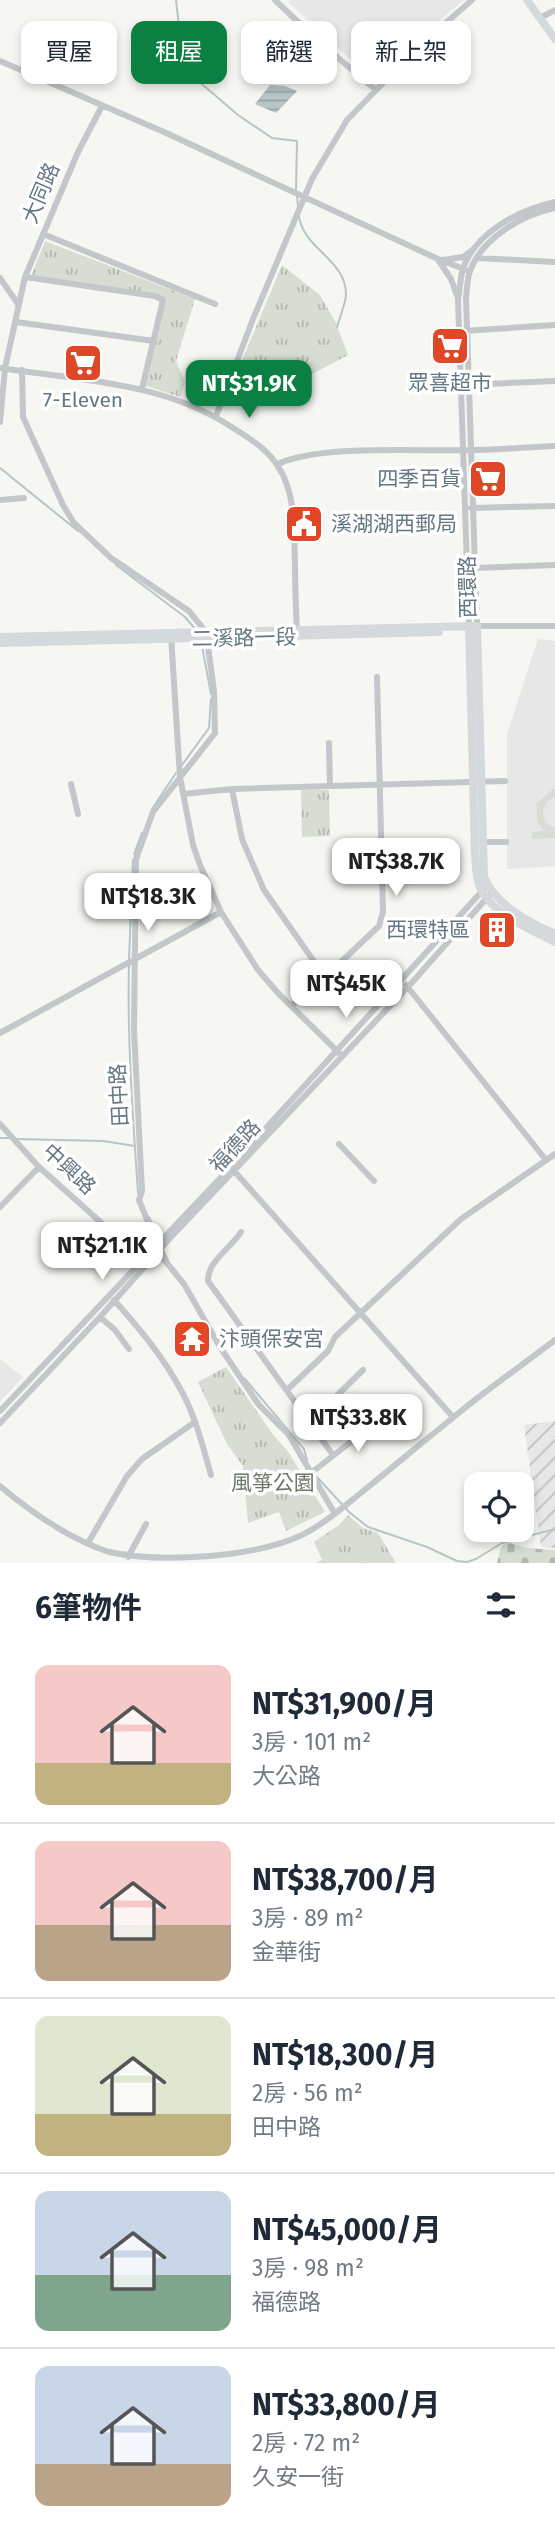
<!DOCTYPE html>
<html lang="zh-TW">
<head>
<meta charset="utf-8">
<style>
	body { margin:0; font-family:"Fira Sans","Noto Sans TC",sans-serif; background:#f2f2f3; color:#1f2937; height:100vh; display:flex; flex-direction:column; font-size:26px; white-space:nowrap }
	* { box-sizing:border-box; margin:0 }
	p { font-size:23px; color:#747a83 }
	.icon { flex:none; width:38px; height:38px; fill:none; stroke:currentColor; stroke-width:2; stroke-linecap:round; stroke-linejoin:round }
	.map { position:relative; height:1563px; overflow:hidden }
	.sheet { display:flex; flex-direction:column; background:#fff; flex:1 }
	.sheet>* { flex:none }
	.hud { position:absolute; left:21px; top:21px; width:514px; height:63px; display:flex; gap:14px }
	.controls { position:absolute; left:464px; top:1472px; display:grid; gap:14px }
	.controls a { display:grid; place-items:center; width:70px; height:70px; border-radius:14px; background:#fff; box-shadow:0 4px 10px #0003; font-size:35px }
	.price { position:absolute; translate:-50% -60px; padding:0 16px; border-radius:14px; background:#fff; color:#222; font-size:23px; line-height:46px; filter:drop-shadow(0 2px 4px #0008) }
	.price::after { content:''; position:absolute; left:50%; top:42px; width:21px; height:16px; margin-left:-10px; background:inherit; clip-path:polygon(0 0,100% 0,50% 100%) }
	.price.selected { background:#0b8043; color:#fff }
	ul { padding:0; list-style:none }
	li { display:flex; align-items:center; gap:21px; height:175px; padding:0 35px }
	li+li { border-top:2px solid #e0e1e3 }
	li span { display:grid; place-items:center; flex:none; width:196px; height:140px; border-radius:14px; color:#555 }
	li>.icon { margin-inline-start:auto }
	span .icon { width:84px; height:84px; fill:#fffc; stroke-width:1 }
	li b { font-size:30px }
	h2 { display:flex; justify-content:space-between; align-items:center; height:84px; padding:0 35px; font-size:30px }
	.chip { padding:0 24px; border-radius:14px; background:#fff; box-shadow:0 4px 10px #0003; font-size:24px; line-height:63px }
	.chip.selected { background:#0b8043; color:#fff }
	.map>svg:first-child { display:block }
	.built { fill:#e6e7e6 }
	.industrial { fill:url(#industrial-furrows) }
	.cemetery { fill:url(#cemetery-stones) }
	.park { fill:url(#park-tufts) }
	.pitch { fill:#d7ddd3 }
	.water { fill:url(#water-rules) }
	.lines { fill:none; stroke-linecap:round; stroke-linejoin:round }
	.stream { stroke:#b7c5c7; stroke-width:2 }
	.minor { stroke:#c3c7ca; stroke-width:6 }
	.major { stroke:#d4d9dc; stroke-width:8 }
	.labels { text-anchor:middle; stroke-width:7; stroke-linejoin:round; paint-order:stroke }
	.street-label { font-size:21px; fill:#657783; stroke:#fff }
	.poi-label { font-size:21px; fill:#657783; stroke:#fff }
	.park-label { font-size:21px; fill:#6a7a64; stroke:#fff }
</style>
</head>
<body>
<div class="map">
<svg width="555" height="1563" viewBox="0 0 555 1563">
	<defs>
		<pattern id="industrial-furrows" width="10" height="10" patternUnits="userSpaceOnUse" patternTransform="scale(1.75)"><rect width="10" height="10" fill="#e6e7e6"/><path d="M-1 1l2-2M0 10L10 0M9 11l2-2" fill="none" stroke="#bec0c0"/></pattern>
		<pattern id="cemetery-stones" width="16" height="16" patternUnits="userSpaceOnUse" patternTransform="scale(1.75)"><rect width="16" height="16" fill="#d7ddd3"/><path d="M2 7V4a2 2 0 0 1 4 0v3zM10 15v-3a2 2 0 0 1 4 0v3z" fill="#b2b8b1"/></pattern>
		<pattern id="park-tufts" width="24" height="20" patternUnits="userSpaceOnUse" patternTransform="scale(1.75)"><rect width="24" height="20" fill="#d7ddd3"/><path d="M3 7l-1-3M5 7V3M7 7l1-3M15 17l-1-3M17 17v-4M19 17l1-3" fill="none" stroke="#b2b8b1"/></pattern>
		<pattern id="water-rules" width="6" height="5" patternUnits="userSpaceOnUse" patternTransform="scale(1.75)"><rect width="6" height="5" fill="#b7c5c7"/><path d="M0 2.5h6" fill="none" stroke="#98a5a7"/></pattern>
	</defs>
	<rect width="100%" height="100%" fill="#f6f6f2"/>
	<!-- built -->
	<path class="built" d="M290 0H464L413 43 386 76 372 79 288 2Z
		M538 639 555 641V866L507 869V734Z
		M0 1359 23 1377 0 1402Z"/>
	<!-- industrial -->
	<path class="industrial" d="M555 1421V1548L541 1547 524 1425Z"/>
	<!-- cemetery -->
	<path class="cemetery" d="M507 1542 527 1548 555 1550V1563H497L501 1547Z"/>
	<!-- park -->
	<path class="park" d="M45 241 195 299 176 361 185 382 180 397 146 386 164 298 31 276Z
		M282 265 320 295 336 323 348 355 284 389 240 365Z
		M301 790H329L330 836 302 837Z
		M226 1367 274 1436 287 1450 325 1512 286 1531 279 1512 248 1523 243 1466 227 1444 198 1382Z
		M348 1515 363 1528 378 1533 396 1563H315L322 1560 314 1542 339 1525Z"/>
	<!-- pitch -->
	<path class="pitch" d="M553 789H555V797L546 802 543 812 545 822 555 829V838L532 839V832L544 831 537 822 536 804Z"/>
	<!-- water -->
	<path class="water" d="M270 85 285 86 297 91 276 113 255 104Z"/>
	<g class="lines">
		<!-- stream -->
		<path class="stream" d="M176 0 183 63 196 79 238 115 272 138 297 141 296 189
			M297 195 298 207
			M299 216C303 249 347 260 346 295 345 305 340 317 337 327
			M0 468 78 531
			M116 565 185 617 196 630
			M201 641 211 694
			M182 765 209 728 211 699
			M152 809 176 773
			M134 854 142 833
			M129 959 133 860
			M129 964C127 1041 133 1117 138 1193
			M0 1138H9
			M15 1139 103 1141 135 1146
			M149 1217 159 1241
			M162 1249 168 1260
			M245 1379 304 1449 307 1460
			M316 1476 349 1512 368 1527 427 1547 457 1561 467 1562 476 1559 502 1543 555 1529"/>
		<!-- minor -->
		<path class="minor" d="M275 0 318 41 376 90
			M540 18 555 10
			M0 61 164 132 438 259 469 271
			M555 208C522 215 482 238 470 271 467 279 467 290 466 298L477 626H555
			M43 234 215 304
			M477 258 555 262
			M443 260 463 257 472 250
			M439 261 451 279 458 298
			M25 277 155 296 163 300 142 389
			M0 278 18 304
			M16 322 154 341
			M463 331 555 325
			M0 368C78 380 162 382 230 426 256 442 277 455 287 485 296 511 294 538 295 564 295 588 296 611 297 634
			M22 370 23 417 63 505 74 523 111 558 189 611 206 632 207 639 214 691 215 733 153 812 136 859 134 1030 142 1191 139 1200 157 1244 158 1252 184 1284 220 1347 259 1405 289 1435 335 1514
			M466 385 555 381
			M216 416 253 319 312 179 347 120 417 48 472 0
			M0 422 5 368 25 277 78 152 102 106
			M278 464C322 444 419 452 469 450 498 450 526 447 555 446
			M0 500 24 498
			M471 508 555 506
			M473 568 555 565
			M469 626 458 299C460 291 460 281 462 272 473 233 519 210 555 202
			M171 635 180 777 193 845 200 865 221 912 258 970 278 993 339 1053
			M329 743 330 785
			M71 784 78 814
			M232 789 242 839 264 890 325 977 292 1005
			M183 794 232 789 505 781
			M483 842H506
			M325 977 379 926 383 912 377 677
			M406 985 546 1160
			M0 1033 221 912
			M0 1124 39 1167 115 1235 146 1257
			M339 1144 374 1181
			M235 1172 453 1417
			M0 1207 39 1167
			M241 1232C231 1248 207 1262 208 1281L333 1455
			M114 1300C140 1329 164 1358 182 1392 196 1418 203 1447 211 1475
			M100 1317 115 1330 129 1349
			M288 1389 328 1351 335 1337 461 1219 555 1154
			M0 1411 225 1173 484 889
			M310 1422 363 1370
			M0 1423 100 1317 171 1237 408 987 493 891
			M311 1473 384 1416
			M0 1486C31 1512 69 1539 109 1552 160 1563 253 1558 302 1535 324 1524 343 1507 362 1492 392 1468 420 1444 449 1421 483 1392 520 1367 555 1340
			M88 1543 127 1476 142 1459 195 1422
			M128 1557 146 1524"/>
		<!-- major -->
		<path class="major" d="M527 0 555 39
			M469 626 475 855C476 867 476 882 483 893 497 916 531 930 555 942
			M0 637 477 626 484 877C496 905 528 922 555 934
			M0 643 439 632"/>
	</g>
	<!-- icons -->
	<defs>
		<symbol id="supermarket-square" viewBox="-11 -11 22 22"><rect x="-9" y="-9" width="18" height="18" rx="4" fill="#e14727" stroke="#fff"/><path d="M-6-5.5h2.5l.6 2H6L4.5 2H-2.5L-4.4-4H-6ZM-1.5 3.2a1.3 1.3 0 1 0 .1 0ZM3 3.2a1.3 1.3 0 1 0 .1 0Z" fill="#fff"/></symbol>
		<symbol id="civic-square" viewBox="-11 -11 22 22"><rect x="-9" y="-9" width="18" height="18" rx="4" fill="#e14727" stroke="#fff"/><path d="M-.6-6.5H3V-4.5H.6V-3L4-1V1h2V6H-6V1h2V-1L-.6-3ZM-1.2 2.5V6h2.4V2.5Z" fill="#fff"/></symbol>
		<symbol id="building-square" viewBox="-11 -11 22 22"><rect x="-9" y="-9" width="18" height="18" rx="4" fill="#e14727" stroke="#fff"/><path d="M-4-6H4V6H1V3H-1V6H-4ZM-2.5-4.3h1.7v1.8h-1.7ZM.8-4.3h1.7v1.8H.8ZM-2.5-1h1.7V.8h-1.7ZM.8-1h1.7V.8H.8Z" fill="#fff"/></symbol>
		<symbol id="temple-square" viewBox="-11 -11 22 22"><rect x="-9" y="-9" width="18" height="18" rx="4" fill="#e14727" stroke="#fff"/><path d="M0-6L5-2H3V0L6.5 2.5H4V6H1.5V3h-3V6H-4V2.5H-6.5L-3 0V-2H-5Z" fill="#fff"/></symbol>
	</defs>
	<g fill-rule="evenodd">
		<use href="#supermarket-square" x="428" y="324" width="44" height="44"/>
		<use href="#supermarket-square" x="61" y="341" width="44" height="44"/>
		<use href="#supermarket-square" x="466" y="457" width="44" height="44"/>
		<use href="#civic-square" x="282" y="502" width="44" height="44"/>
		<use href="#building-square" x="475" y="908" width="44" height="44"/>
		<use href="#temple-square" x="170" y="1317" width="44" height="44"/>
	</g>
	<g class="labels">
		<!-- street labels -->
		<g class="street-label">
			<text transform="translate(41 193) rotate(-67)" y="7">大同路</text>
			<text transform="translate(468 587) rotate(-91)" y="7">西環路</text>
			<text transform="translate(244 638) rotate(-1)" y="7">二溪路一段</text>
			<text transform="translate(119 1095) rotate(-93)" y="7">田中路</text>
			<text transform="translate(235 1146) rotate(-47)" y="7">福德路</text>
			<text transform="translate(69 1169) rotate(43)" y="7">中興路</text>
		</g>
		<!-- poi labels -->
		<g class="poi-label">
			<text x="450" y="390">眾喜超市</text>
			<text x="83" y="407">7-Eleven</text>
			<text x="461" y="486" text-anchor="end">四季百貨</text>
			<text x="331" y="531" text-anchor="start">溪湖湖西郵局</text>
			<text x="470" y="937" text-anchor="end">西環特區</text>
			<text x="219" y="1346" text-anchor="start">汴頭保安宮</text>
		</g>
		<!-- park labels -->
		<g class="park-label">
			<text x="273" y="1490">風箏公園</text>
		</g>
	</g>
</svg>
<div class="controls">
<a><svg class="icon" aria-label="locate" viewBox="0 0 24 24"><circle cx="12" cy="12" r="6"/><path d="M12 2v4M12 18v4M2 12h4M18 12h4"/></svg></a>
</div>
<b class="price selected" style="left:249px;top:420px">NT$31.9K</b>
<b class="price" style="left:396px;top:898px">NT$38.7K</b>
<b class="price" style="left:148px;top:933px">NT$18.3K</b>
<b class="price" style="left:346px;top:1020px">NT$45K</b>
<b class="price" style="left:102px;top:1282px">NT$21.1K</b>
<b class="price" style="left:358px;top:1454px">NT$33.8K</b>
<div class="hud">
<a class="chip">買屋</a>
<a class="chip selected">租屋</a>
<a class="chip">篩選</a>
<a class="chip">新上架</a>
</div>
</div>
<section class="sheet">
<h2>6筆物件<svg class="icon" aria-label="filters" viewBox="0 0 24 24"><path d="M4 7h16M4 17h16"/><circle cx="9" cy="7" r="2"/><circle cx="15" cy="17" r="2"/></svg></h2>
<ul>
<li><span style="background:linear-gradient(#f6c9c9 70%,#c2b280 0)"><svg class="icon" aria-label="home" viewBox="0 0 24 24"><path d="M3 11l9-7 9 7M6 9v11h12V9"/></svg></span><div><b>NT$31,900/月</b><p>3房 · 101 m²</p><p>大公路</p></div></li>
<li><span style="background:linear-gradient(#f6c9c9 60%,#b9a48a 0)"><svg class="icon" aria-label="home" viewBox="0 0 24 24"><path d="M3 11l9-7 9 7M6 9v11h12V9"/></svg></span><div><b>NT$38,700/月</b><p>3房 · 89 m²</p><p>金華街</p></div></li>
<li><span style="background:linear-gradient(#dfe7d0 70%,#c2b280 0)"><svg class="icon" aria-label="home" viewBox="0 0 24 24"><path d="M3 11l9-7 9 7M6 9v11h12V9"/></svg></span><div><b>NT$18,300/月</b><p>2房 · 56 m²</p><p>田中路</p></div></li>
<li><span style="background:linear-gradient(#c9d6e8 60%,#7fa58c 0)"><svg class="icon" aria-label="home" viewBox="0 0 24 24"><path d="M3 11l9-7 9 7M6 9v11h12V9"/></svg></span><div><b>NT$45,000/月</b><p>3房 · 98 m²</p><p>福德路</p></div></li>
<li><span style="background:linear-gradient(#c9d6e8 70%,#b9a48a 0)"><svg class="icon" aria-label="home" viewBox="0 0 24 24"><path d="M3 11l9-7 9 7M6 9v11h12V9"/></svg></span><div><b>NT$33,800/月</b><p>2房 · 72 m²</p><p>久安一街</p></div></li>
</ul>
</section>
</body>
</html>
